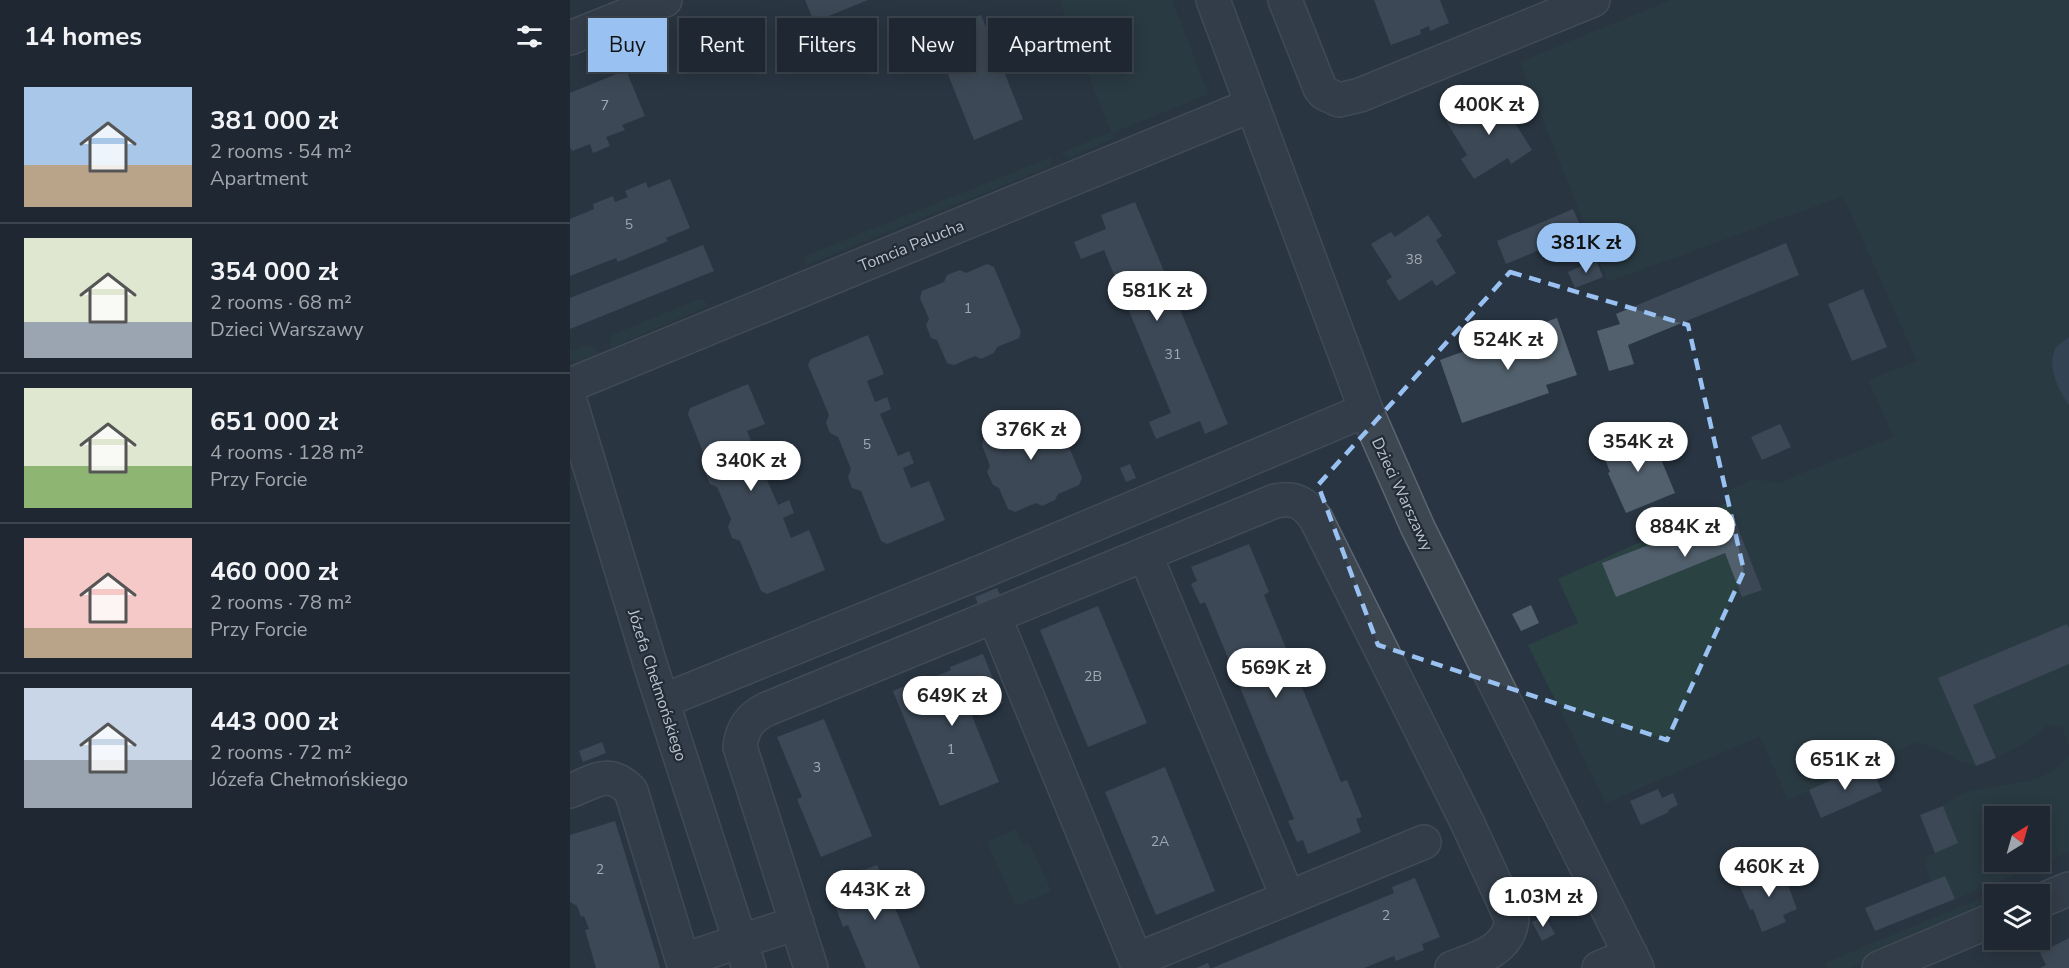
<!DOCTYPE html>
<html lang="en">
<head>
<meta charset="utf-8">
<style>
	body { margin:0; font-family:"Nunito Sans",sans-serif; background:#2c343e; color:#f1f3f6; height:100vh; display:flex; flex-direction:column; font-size:22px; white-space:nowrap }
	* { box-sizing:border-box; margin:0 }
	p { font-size:20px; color:#a1a6ac }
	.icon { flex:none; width:33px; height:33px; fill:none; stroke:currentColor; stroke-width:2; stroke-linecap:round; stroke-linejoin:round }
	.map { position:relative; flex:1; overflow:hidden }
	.panel { display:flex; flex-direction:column; background:#1f2832; width:570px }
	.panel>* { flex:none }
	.banner { position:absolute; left:18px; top:18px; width:570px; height:54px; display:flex; gap:12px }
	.needle { width:39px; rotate:37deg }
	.fabs { position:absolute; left:1414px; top:806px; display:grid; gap:12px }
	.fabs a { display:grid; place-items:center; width:66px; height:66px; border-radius:0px; background:#1f2832; box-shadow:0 3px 15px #0003,0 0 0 2px #3c444d; font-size:30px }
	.price { position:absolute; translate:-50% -51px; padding:0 14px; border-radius:21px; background:#fff; color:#222; font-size:20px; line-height:39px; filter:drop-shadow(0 2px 3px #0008) }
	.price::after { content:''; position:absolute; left:50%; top:36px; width:18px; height:14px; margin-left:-9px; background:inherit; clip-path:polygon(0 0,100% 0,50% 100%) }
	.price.on { background:#99c1f2; color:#111 }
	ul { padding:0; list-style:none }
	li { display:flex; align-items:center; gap:18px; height:150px; padding:0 24px }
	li+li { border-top:2px solid #3c444d }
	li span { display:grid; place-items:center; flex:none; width:168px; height:120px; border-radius:0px; color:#555 }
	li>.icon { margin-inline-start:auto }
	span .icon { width:72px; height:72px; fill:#fffc; stroke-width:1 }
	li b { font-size:26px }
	h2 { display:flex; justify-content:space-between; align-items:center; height:72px; padding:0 24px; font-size:26px }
	.chip { padding:0 21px; border-radius:0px; background:#1f2832; box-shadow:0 3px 15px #0003,0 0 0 2px #3c444d; font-size:21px; line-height:54px }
	.chip.on { background:#99c1f2; color:#111 }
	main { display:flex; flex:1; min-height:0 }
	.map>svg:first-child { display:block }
	.green { fill:#2b4243; fill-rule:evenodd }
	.water { fill:#40546a }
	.building { fill:#52606d }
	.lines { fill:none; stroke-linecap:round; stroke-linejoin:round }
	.minor-casing { stroke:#5c656f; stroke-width:36 }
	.minor { stroke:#3d4752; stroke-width:33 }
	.marked { fill:none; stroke:#99c1f2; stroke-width:4.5; stroke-dasharray:12 8; stroke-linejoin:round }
	.labels { text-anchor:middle; stroke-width:4.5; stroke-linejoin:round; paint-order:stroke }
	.number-label { font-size:14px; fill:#a1aab4 }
	.street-label { font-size:16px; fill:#bbc2cc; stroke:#222c37 }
</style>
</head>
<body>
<main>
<section class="panel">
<h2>14 homes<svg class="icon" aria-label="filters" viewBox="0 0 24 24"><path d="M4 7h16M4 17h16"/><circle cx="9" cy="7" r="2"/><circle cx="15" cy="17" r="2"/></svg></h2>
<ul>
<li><span style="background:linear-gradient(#a9c7e8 65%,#b9a48a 0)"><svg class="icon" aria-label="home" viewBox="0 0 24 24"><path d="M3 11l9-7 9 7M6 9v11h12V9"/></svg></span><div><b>381 000 zł</b><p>2 rooms · 54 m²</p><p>Apartment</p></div></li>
<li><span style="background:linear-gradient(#dfe7d0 70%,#9aa5b1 0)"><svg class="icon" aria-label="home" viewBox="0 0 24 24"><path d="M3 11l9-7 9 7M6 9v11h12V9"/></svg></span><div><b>354 000 zł</b><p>2 rooms · 68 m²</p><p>Dzieci Warszawy</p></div></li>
<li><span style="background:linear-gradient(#dfe7d0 65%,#8fb573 0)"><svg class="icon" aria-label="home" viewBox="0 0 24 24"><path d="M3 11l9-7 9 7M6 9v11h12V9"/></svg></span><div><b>651 000 zł</b><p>4 rooms · 128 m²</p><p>Przy Forcie</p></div></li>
<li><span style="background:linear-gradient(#f6c9c9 75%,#b9a48a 0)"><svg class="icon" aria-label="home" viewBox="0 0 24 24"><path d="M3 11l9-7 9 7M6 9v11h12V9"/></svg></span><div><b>460 000 zł</b><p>2 rooms · 78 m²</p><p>Przy Forcie</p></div></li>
<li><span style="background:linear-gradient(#c9d6e8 60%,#9aa5b1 0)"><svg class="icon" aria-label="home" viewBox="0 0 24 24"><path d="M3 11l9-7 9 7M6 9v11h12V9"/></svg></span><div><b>443 000 zł</b><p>2 rooms · 72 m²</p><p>Józefa Chełmońskiego</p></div></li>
</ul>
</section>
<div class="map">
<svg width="1499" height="968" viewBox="0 0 1499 968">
	<rect width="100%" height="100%" fill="#293542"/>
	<!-- green -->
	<path class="green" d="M489 0H602L638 94 542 133 544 138 499 158 491 153 541 132Z
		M1101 0H1499V337C1496 340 1490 343 1487 346 1475 363 1488 390 1499 405V628L1497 624 1369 678 1406 766 1393 763 1370 750 1347 742 1218 800 1190 736 1036 803 958 645 1008 623 988 579 1157 503V491L1185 479 1208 483 1324 437 1298 380 1347 361 1273 196 1038 282 950 62Z
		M482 157 481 166 236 265 235 256Z
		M129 299 136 302 137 306 41 348 39 343 42 335Z
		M19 345 26 348 29 353 6 362 0 358V349L3 351Z
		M1499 664V747L1492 726H1476L1459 741 1426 758 1403 705Z
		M1499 755V852L1385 899 1375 877 1362 882 1356 867V857L1388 843 1373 806C1381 801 1389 794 1397 792 1433 781 1474 789 1499 755ZM1425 816H1470V861H1425Z
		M446 829 453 845 459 843 481 891 446 906 417 842Z
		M1445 884 1449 894H1425V907L1278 968H1257L1255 963Z"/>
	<!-- water -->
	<path class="water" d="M1499 337V405C1488 390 1475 363 1487 346 1490 343 1496 340 1499 337Z"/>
	<!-- building -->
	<path class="building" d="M235 0H298L244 22Z
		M804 0H870L879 23 860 31 859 26 850 30 851 34 821 45Z
		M411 15 453 119 404 140 362 34Z
		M56 70 75 116 52 125 55 130 36 137 40 146 23 153 20 144 2 151 0 147V93Z
		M933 93 946 114 941 117 962 150 941 164 938 158 904 179 891 159 897 155 876 121 896 109 900 114Z
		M100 179 120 228 96 238 98 241 48 262 46 258 0 276V219L24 209 23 204 43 196 45 202 58 197 55 191 76 182 78 188Z
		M565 202 658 424 635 434 630 421 586 439 579 422 601 413 534 250 511 259 504 242 536 229 531 215Z
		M1003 209 1013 232 936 264 927 241Z
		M858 215 872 236 866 240 886 273 866 286 862 280 829 301 816 281 822 277 801 244 821 232 825 237Z
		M1216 243 1229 275 1058 345 1064 364 1039 371 1027 331 1050 324 1046 314Z
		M133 245 144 271 0 329V298Z
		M1026 260 1033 277 1005 288 998 272Z
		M417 264 424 267 451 332 449 338 427 347 424 353 411 359 405 356 384 365 377 363 367 340 361 338 356 325 359 319 350 298 352 291 374 282 377 275 390 270 396 273Z
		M1293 289 1317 347 1282 361 1258 304Z
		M987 318 1007 375 976 385 979 393 892 423 870 360 925 340 926 342 943 336 942 334 944 333 946 339 952 337 950 331Z
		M298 335 314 374 297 381 305 402 317 397 321 409 310 414 328 456 339 451 344 463 333 468 341 488 359 481 375 520 317 544 311 541 291 491 282 488 278 477 281 469 268 437 260 433 256 423 259 415 238 365 241 359Z
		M178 384 195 424 177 431 185 451 197 446 202 459 190 464 208 505 219 500 224 513 213 518 221 538 239 530 255 570 197 594 191 591 170 541 162 538 158 527 161 519 147 487 140 484 135 472 138 465 118 414 120 408Z
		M479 410 485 413 512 478 509 485 488 494 485 500 472 506 466 503 445 512 438 509 429 488 423 485 417 472 420 466 412 445 414 437 435 428 438 422 450 417 457 419Z
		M1210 424 1221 447 1192 460 1181 437Z
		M1081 435 1105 493 1056 513 1038 473 1040 472 1033 454 1053 446 1051 440 1061 436 1063 442Z
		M560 464 566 478 556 482 550 468Z
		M1162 513 1192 590 1172 597 1155 553 1046 597 1032 563Z
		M679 544 699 592 694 595 771 782 777 780 792 817 786 819 791 832 738 854 733 840 727 842 718 821 724 819 635 602 630 604 621 584 627 581 621 567Z
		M427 588 431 597 409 606 405 597Z
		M961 605 969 623 951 631 942 614Z
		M528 606 577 723 518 747 470 630Z
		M1497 624 1499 628V664L1403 705 1426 758 1406 766 1368 678Z
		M413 654 433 703 402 716 429 782 370 806 323 691 356 677 357 680 381 670 380 667Z
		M254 719 302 836 251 857 227 799 232 797 207 737Z
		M32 742 36 753 13 762 9 751Z
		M1299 763 1312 791 1251 818 1239 790Z
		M595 767 645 891 586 915 535 792Z
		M1088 789 1092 798 1103 793 1108 805 1098 810 1099 812 1071 825 1060 801Z
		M1373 806 1388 843 1365 853 1350 815Z
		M45 821 87 957 90 968H26L15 930 19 929 14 916 11 917 7 906 0 902V835Z
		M307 865 316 887 322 885 328 895 330 906 325 908 350 968H296L278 925 273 927 266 908 274 905 265 883 293 869 294 870Z
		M1211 867 1227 909 1213 915 1216 922 1192 932 1183 909 1180 910 1169 884Z
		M1375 876 1385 899 1305 931 1295 908Z
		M845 878 870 937 852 944 854 950 826 961 824 956 794 968H642L824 893 822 887Z
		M975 916 985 934 972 941 962 922Z
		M1499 938V968H1470L1476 965 1470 953Z
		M638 963 640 968H626Z"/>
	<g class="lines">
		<defs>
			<path id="minor" d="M643 0 796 410 848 528 1067 968
				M715 0 750 88 754 93 769 100 790 95 1023 0
				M0 38 95 0
				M0 385 682 105
				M0 401 81 667 179 968
				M424 616 569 968
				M93 701 416 570 796 410
				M0 791C26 781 39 768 61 791L115 968
				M718 898 854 842
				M1470 901 1499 889
				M113 960 227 923
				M566 960 718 898 575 554
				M241 968 170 747C172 728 180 717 197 709L705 501C725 497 735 503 746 519L897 822 942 920C938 951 908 958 882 968
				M1029 968 1061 955
				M1309 968 1425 919"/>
		</defs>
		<!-- minor casing -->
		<use href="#minor" class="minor-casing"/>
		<!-- minor -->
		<use href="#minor" class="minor"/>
	</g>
	<!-- marked area -->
	<path d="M0 0H1499V968H0ZM940 272 1118 325 1174 571 1097 740 808 645 748 485Z" fill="#293542" fill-opacity=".55" fill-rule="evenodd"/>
	<path class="marked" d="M940 272 1118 325 1174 571 1097 740 808 645 748 485Z"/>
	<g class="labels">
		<!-- number labels -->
		<g class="number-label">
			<text x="35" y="110">7</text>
			<text x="59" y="229">5</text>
			<text x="844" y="264">38</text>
			<text x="398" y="313">1</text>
			<text x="603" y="359">31</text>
			<text x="297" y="449">5</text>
			<text x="523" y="681">2B</text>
			<text x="381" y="754">1</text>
			<text x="247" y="772">3</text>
			<text x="590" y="846">2A</text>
			<text x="30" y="874">2</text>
			<text x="816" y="920">2</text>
		</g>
		<!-- street labels -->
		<g class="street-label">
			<text transform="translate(341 245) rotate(-22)" y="6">Tomcia Palucha</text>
			<text transform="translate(833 494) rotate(65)" y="6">Dzieci Warszawy</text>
			<text transform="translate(88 685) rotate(72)" y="6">Józefa Chełmońskiego</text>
		</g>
	</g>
</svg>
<div class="fabs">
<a><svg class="needle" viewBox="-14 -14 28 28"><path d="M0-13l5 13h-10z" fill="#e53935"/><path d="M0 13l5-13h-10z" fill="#a1a6ac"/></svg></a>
<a><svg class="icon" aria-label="layers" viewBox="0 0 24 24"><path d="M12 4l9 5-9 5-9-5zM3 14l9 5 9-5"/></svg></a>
</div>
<b class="price" style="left:919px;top:136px">400K zł</b>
<b class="price on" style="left:1016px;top:274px">381K zł</b>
<b class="price" style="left:587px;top:322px">581K zł</b>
<b class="price" style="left:938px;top:371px">524K zł</b>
<b class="price" style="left:461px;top:461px">376K zł</b>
<b class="price" style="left:1068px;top:473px">354K zł</b>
<b class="price" style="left:181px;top:492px">340K zł</b>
<b class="price" style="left:1115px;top:558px">884K zł</b>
<b class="price" style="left:706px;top:699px">569K zł</b>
<b class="price" style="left:382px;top:727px">649K zł</b>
<b class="price" style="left:1275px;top:791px">651K zł</b>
<b class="price" style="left:1199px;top:898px">460K zł</b>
<b class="price" style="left:305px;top:921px">443K zł</b>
<b class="price" style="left:973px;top:928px">1.03M zł</b>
<div class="banner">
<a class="chip on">Buy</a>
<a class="chip">Rent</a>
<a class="chip">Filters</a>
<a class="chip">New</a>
<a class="chip">Apartment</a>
</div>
</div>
</main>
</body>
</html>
